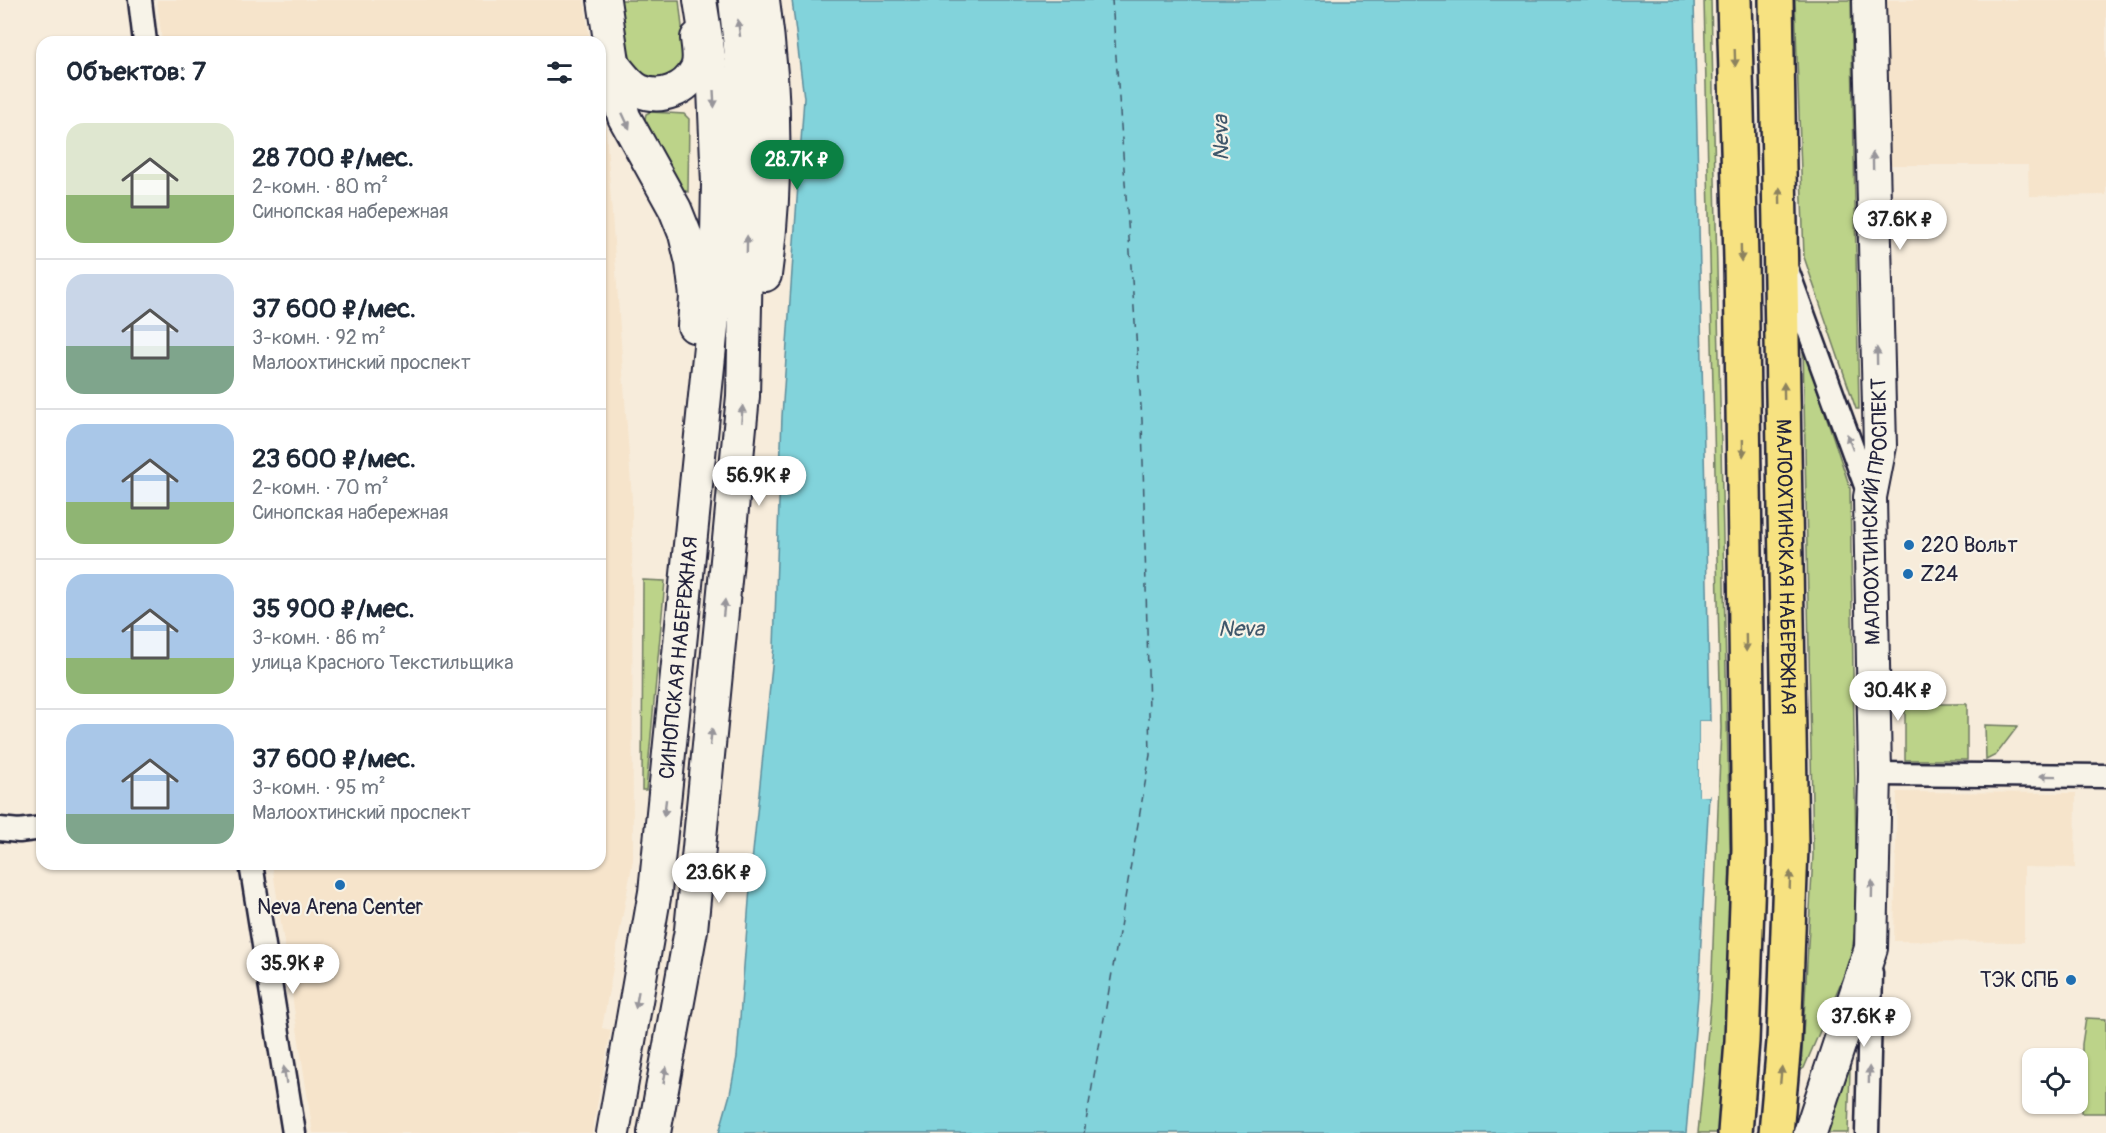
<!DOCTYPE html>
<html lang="ru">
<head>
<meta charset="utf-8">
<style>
	body { margin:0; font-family:Pangolin,sans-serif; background:#f6f6f7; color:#1f2937; height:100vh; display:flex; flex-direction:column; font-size:22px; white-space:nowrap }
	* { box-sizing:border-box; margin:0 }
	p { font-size:20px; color:#747a83 }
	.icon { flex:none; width:33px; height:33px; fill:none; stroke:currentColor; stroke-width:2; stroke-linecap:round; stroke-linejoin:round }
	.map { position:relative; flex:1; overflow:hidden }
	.sheet { position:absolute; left:36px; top:36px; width:570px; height:834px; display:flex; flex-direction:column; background:#fff; border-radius:18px; box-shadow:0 2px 4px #0004 }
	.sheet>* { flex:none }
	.buttons { position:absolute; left:2022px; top:1048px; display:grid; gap:12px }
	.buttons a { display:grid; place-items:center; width:66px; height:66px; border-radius:12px; background:#fff; box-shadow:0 2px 4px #0004; font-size:30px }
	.price { position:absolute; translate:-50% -51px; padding:0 14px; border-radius:21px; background:#fff; color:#222; font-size:20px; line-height:39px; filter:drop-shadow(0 2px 3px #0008) }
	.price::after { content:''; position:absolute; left:50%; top:36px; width:18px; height:14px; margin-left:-9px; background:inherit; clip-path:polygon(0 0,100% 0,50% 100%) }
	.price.selected { background:#0b8043; color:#fff }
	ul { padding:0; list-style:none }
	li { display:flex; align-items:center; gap:18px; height:150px; padding:0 30px }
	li+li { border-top:2px solid #e0e1e3 }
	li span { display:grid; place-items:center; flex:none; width:168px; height:120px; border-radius:18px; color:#555 }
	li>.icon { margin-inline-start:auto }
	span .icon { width:72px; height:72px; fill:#fffc; stroke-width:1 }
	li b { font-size:26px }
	h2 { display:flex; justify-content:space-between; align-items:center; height:72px; padding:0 30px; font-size:26px }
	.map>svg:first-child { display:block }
	.built { fill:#f6e4cb }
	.green { fill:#bcd389; stroke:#6f7a62; stroke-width:1.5 }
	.water { fill:#82d3db; stroke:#5c8c9b; stroke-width:1.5 }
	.pier { fill:#f7ecdb }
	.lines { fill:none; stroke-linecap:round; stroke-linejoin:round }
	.ferry { stroke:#3f576b; stroke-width:1.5; stroke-dasharray:8 6; stroke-linecap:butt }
	.minor-casing { stroke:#22223b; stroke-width:27 }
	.secondary-casing { stroke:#22223b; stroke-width:36 }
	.primary-casing { stroke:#22223b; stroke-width:38 }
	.minor { stroke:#f7f3e8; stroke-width:22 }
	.secondary { stroke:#f7f3e8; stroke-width:32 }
	.primary { stroke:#f7e281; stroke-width:33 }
	.oneway { fill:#97959a }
	.oneway2 { fill:#8c825e }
	.poi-dot { fill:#1f6fb2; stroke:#f7f3e8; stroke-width:2 }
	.labels { text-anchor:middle; stroke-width:4.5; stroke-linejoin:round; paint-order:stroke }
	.street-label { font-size:21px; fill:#22223b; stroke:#f7f3e8 }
	.poi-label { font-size:21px; fill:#22223b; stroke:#f7f3e8; text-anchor:start }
	.water-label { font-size:22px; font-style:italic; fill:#3f576b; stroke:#f7f3e8 }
</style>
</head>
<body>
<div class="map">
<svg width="2106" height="1133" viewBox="0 0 2106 1133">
	<rect width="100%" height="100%" fill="#f7ecdb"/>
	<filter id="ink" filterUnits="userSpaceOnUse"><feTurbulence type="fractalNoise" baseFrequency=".0167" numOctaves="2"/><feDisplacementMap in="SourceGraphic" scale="12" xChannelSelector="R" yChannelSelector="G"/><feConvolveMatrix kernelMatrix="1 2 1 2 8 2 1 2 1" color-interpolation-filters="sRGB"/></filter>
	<g filter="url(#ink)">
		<!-- built -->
		<path class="built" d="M157 0H584L590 42H162Z
			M1882 0H2106V195L2029 196 2028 165H1887Z
			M600 110 606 129 632 499 633 860 602 1028 611 1030 592 1133H313L272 864H600Z
			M1897 792 2076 793 2075 868 2024 867V942L1894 941Z"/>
		<!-- green -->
		<path class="green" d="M614 0H679L685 54 681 66 676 73 665 78 654 79 642 77 625 60Z
			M1704 0H1711L1730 851 1726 1039 1718 1133H1698L1711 999 1721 728Z
			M1795 0H1851L1859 409H1856L1804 257Z
			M650 112 684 114 689 119 688 192 683 190 644 123 646 114Z
			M1803 346 1850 488 1856 853 1855 930 1852 951 1845 973 1804 1068 1801 1070 1813 855Z
			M643 580 665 581 646 790H642Z
			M1905 704H1967V760H1905Z
			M1985 725 2018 726 1996 755 1986 760Z
			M2086 1018 2106 1019V1113H2081L2082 1044Z
			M1851 1038 1848 1133H1820Z"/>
		<!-- water -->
		<path class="water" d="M792 0H1694L1710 721H1699V795L1709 796 1698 996 1686 1133H719L730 1094 737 1057 752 862 774 647 782 416 804 98Z"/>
		<!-- pier -->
		<path class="pier" d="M1699 721H1710V724H1702V793H1709V796H1699Z"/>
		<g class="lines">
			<!-- ferry -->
			<path class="ferry" d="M1084 1133 1150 755 1142 420 1112 0"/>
			<defs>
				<path id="minor" d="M140 0 145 42
					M1787 270 1870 497
					M1875 774 2106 776
					M0 829 19 831 42 828
					M251 864 294 1133
					M1867 1133 1871 973"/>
				<g id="secondary">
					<path d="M604 0 618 95 624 117 675 209 685 234 692 263 696 296 694 326"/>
					<path d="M763 0C776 91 777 184 765 275"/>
					<path d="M613 64C620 73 629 86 640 91 661 100 686 90 696 70 701 61 698 48 697 38"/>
					<path id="s1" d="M613 1133 655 892 716 287 718 184 714 88 700 0"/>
					<path d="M654 1133 691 930 743 396 747 214 745 123 744 83 735 0"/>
					<path id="s2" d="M1810 1133 1871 948 1875 774 1870 497 1880 446 1869 0"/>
				</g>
				<g id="primary">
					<path d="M1734 0 1741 259 1749 849 1742 1041 1735 1133"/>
					<path id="s3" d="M1776 0 1791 847 1784 1042 1776 1133"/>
				</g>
			</defs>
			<!-- minor casing -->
			<use href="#minor" class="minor-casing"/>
			<!-- secondary casing -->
			<use href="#secondary" class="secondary-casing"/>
			<!-- primary casing -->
			<use href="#primary" class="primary-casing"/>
			<!-- minor -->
			<use href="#minor" class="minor"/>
			<!-- secondary -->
			<use href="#secondary" class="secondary"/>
			<!-- primary -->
			<use href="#primary" class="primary"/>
		</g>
		<!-- one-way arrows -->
		<defs><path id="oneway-solid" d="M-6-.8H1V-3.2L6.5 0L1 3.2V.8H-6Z" transform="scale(1.5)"/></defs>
		<g class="oneway">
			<use href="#oneway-solid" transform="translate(739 28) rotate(-97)"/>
			<use href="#oneway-solid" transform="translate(714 99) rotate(87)"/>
			<use href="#oneway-solid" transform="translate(626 121) rotate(65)"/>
			<use href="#oneway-solid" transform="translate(1873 161) rotate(-91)"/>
			<use href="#oneway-solid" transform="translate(747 244) rotate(-89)"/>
			<use href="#oneway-solid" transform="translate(1877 356) rotate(-91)"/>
			<use href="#oneway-solid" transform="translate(742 414) rotate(-86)"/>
			<use href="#oneway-solid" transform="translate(1850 442) rotate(-110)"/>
			<use href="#oneway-solid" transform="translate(724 608) rotate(-84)"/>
			<use href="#oneway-solid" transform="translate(711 737) rotate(-84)"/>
			<use href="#oneway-solid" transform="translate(2048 776) rotate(-179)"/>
			<use href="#oneway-solid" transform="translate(665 808) rotate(97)"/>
			<use href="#oneway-solid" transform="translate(1872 889) rotate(-89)"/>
			<use href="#oneway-solid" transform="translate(637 1000) rotate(100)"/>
			<use href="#oneway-solid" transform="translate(285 1075) rotate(-99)"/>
			<use href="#oneway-solid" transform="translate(665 1075) rotate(-80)"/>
			<use href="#oneway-solid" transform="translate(1869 1075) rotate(-89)"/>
		</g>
		<g class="oneway2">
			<use href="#oneway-solid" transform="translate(1735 58) rotate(88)"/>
			<use href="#oneway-solid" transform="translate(1780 196) rotate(-91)"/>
			<use href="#oneway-solid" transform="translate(1741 253) rotate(89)"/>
			<use href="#oneway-solid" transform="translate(1784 391) rotate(-91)"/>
			<use href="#oneway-solid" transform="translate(1743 448) rotate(89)"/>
			<use href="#oneway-solid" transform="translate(1746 643) rotate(89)"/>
			<use href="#oneway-solid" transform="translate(1790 880) rotate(-88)"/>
			<use href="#oneway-solid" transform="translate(1781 1075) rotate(-85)"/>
		</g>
	</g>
	<!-- markers -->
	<g class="poi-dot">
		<circle cx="1909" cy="545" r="6"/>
		<circle cx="1908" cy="574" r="6"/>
		<circle cx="340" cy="885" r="6"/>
		<circle cx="2071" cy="980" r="6"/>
	</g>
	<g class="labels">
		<!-- street labels -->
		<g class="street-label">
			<text dy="7" stroke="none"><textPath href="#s2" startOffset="632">МАЛООХТИНСКИЙ ПРОСПЕКТ</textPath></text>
			<text dy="7" stroke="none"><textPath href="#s3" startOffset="567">МАЛООХТИНСКАЯ НАБЕРЕЖНАЯ</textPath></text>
			<text dy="7" stroke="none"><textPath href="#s1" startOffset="480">СИНОПСКАЯ НАБЕРЕЖНАЯ</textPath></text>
		</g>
		<!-- poi labels -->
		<g class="poi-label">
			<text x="1921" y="552">220 Вольт</text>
			<text x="1920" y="581">Z24</text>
			<text x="340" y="914" text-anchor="middle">Neva Arena Center</text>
			<text x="2059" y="987" text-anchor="end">ТЭК СПБ</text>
		</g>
		<!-- water labels -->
		<g class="water-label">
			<text transform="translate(1220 138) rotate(-91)" y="8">Neva</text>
			<text x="1241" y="636">Neva</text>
		</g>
	</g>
</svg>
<div class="buttons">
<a><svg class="icon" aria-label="locate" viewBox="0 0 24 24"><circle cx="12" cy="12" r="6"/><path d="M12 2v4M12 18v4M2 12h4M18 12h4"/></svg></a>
</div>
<b class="price selected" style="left:797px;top:191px">28.7K ₽</b>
<b class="price" style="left:1900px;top:251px">37.6K ₽</b>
<b class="price" style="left:759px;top:507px">56.9K ₽</b>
<b class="price" style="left:1898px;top:722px">30.4K ₽</b>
<b class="price" style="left:719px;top:904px">23.6K ₽</b>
<b class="price" style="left:293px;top:995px">35.9K ₽</b>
<b class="price" style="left:1864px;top:1048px">37.6K ₽</b>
<section class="sheet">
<h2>Объектов: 7<svg class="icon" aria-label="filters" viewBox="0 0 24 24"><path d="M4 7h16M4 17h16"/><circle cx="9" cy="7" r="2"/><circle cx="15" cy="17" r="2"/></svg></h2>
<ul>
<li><span style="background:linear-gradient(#dfe7d0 60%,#8fb573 0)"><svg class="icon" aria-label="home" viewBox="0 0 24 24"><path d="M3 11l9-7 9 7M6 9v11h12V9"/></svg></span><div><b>28 700 ₽/мес.</b><p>2-комн. · 80 m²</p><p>Синопская набережная</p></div></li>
<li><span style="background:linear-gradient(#c9d6e8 60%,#7fa58c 0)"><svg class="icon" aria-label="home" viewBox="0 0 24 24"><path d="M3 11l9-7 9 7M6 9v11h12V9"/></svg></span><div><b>37 600 ₽/мес.</b><p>3-комн. · 92 m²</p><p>Малоохтинский проспект</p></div></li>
<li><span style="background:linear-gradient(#a9c7e8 65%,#8fb573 0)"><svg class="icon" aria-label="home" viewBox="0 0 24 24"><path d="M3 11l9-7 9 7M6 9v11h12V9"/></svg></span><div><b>23 600 ₽/мес.</b><p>2-комн. · 70 m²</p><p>Синопская набережная</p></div></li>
<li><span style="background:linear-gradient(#a9c7e8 70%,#8fb573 0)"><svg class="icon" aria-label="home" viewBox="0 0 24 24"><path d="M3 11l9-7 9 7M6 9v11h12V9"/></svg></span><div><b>35 900 ₽/мес.</b><p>3-комн. · 86 m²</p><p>улица Красного Текстильщика</p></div></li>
<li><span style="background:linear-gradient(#a9c7e8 75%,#7fa58c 0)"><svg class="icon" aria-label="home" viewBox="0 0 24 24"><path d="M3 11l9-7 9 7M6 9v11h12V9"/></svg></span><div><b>37 600 ₽/мес.</b><p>3-комн. · 95 m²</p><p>Малоохтинский проспект</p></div></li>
</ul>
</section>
</div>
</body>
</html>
